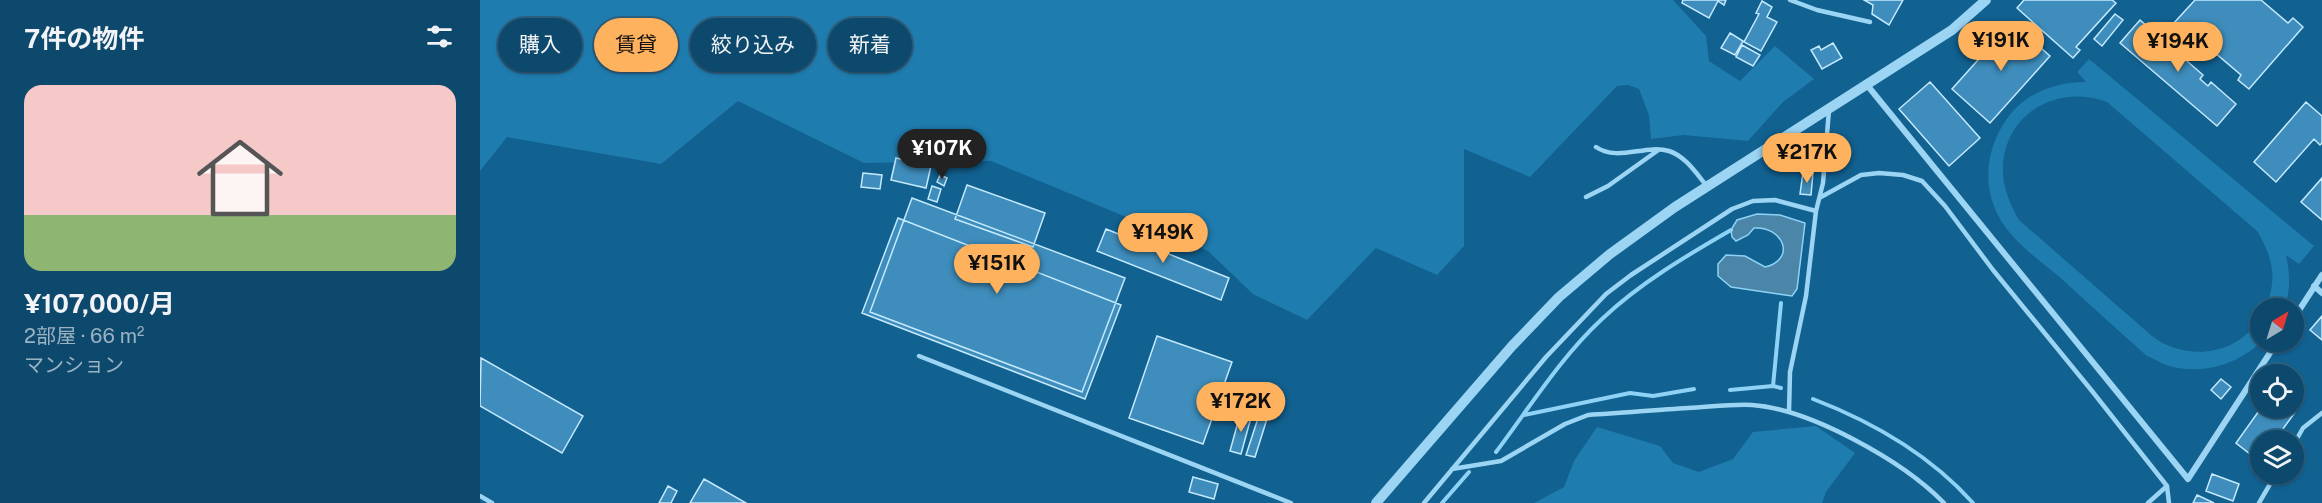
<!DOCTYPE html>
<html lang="ja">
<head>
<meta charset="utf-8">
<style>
	body { margin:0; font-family:"Public Sans","Noto Sans JP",sans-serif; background:#165072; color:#f1f3f6; height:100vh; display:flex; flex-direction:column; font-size:22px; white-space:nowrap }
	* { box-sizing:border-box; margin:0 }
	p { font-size:20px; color:#9ab2c2 }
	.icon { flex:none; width:33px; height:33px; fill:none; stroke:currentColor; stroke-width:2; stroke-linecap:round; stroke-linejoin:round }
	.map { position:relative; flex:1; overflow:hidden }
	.side { display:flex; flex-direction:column; background:#0d496d; width:480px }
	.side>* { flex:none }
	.hud { position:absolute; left:18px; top:18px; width:570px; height:54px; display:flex; gap:12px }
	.needle { width:39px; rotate:38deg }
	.fabs { position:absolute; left:1770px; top:298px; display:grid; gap:12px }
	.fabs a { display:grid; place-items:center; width:54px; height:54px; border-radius:50%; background:#0d496d; box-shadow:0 2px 4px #0004,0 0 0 2px #2d6180; font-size:30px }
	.price { position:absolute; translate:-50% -51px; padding:0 14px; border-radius:21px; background:#ffb25e; color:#111; font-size:20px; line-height:39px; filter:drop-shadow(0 2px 3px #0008) }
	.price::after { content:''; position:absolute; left:50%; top:36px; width:18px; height:14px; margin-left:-9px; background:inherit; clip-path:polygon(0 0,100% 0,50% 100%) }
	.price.selected { background:#222; color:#fff }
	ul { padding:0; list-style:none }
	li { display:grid; align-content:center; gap:12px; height:318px; padding:0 24px }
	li+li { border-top:2px solid #2d6180 }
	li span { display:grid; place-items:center; height:186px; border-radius:18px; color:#555 }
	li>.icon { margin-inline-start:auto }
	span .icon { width:108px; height:108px; fill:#fffc; stroke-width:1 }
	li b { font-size:26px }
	h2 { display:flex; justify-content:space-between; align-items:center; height:72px; padding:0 24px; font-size:26px }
	.tag { padding:0 21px; border-radius:27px; background:#0d496d; box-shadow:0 2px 4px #0004,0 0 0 2px #2d6180; font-size:21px; line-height:54px }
	.tag.selected { background:#ffb25e; color:#111 }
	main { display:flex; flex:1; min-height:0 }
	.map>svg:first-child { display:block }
	.green { fill:#1f7caf }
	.water { fill:#4b85a7; stroke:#8ed2f6; stroke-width:1.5 }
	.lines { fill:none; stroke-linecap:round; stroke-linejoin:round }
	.stream { stroke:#8ed2f6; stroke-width:4 }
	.building { fill:#3e8dbc; stroke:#c4e9fd; stroke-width:1.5 }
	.service { stroke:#9cd4f3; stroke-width:4.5 }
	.minor { stroke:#9cd4f3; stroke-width:6 }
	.tertiary { stroke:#9cd4f3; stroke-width:10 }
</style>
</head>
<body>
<main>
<section class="side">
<h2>7件の物件<svg class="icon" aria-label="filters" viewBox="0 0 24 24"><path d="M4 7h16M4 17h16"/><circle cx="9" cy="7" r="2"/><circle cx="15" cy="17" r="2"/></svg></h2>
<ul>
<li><span style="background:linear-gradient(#f6c9c9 70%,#8fb573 0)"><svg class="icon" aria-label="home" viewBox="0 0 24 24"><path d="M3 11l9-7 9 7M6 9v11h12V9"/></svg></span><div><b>¥107,000/月</b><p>2部屋 · 66 m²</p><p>マンション</p></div></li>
</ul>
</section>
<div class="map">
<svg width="1842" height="503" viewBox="0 0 1842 503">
	<rect width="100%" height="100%" fill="#116191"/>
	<!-- green -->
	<path class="green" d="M0 0H1193L1226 36 1229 61 1260 81 1295 46 1334 79 1303 102 1268 141 1204 135 1171 139 1169 115 1159 89 1148 85 1137 86 1050 177 984 149V246L957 275 896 248 827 320 773 294 728 251 511 161 384 163 258 101 181 164 27 137 0 171Z
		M1609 59 1834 246 1819 264 1806 255C1810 275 1811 289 1804 309H1785C1798 279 1793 258 1777 231L1627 102C1579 84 1525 112 1523 167 1522 187 1530 203 1539 220L1672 336C1705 362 1759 356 1780 317L1781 342C1758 364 1725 374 1693 367 1684 365 1675 359 1667 356 1639 331 1612 307 1585 282 1567 266 1545 251 1530 233 1502 200 1502 158 1524 123 1542 94 1574 82 1606 82L1597 72Z
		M1336 426 1375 453 1346 492 1342 503H1054L1084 487 1094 461 1117 427 1180 446 1193 463 1219 472 1253 459 1273 432Z"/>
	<!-- water -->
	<path class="water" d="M1277 214 1300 215 1325 223 1317 289 1312 296 1251 287 1238 276V264L1246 255 1265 256 1285 267C1317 259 1303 226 1274 228L1268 235 1256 241 1252 237 1251 230 1257 220Z"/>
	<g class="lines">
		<!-- stream -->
		<path class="stream" d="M1293 386 1301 388
			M1250 390 1293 386 1301 303
			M1333 399C1393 422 1450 455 1493 503
			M1044 415 1150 393 1173 396 1214 389
			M1016 452C1050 407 1080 358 1122 319 1160 283 1206 256 1251 230
			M962 503 989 472"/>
	</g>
	<!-- building -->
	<path class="building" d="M1203 0H1246L1244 5 1238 1 1229 18 1202 3Z
		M1384 0H1423L1409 25 1392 14 1393 5Z
		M1544 0H1632L1636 3 1596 47 1600 50 1593 58 1537 8Z
		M1715 0H1781L1808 23 1813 18 1823 27 1769 89 1758 80 1761 75 1708 30 1704 33 1693 24Z
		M1282 1 1292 7 1287 17 1297 22 1281 51 1264 42 1279 14 1276 13Z
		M1635 14 1643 20 1622 46 1614 39Z
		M1660 20 1723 75 1720 79 1728 86 1731 82 1756 104 1737 126 1640 43Z
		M1532 22 1570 56 1510 123 1472 89Z
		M1250 33 1263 41 1255 55 1241 48Z
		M1353 43 1362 58 1342 69 1331 50 1339 46 1341 50Z
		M1262 45 1280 55 1273 66 1256 57Z
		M1450 82 1500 138 1469 166 1419 109Z
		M1826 102 1842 116V143L1840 145 1834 139 1796 182 1774 162Z
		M416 158 451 166 446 188 411 180Z
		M1323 172 1333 173 1331 195 1320 194Z
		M383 173 402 175 400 189 381 187Z
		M460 175 467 178 464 186 457 182Z
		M1842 178V220L1821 202Z
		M487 185 565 213 553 247 475 219Z
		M452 186 461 189 457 202 448 199Z
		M432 198 645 278 602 392 390 312Z
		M418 218 641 305 605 399 382 313Z
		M626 229 749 278 741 300 617 251Z
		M1842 316V340L1830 330Z
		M677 336 752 362 723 444 649 418Z
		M1 358 103 416 82 453 0 406Z
		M1741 379 1751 387 1741 399 1731 390Z
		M1814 401 1819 407 1794 441H1780L1779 461 1756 443 1781 408H1814Z
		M783 403 791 406 775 457 766 455Z
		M761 411 772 414 761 454 750 451Z
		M1732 474 1759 484 1753 501 1726 491Z
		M713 477 738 484 734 499 709 492Z
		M224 479 266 503H210Z
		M188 486 197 491 191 503H179Z
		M1717 495 1734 503H1713Z"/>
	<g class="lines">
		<!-- service -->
		<path class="service" d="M1310 0 1337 10 1390 22
			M1116 147C1138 162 1165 144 1189 151 1205 156 1216 173 1226 185
			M1106 197 1128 186 1177 151
			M1341 197 1381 175 1399 173 1423 175 1442 181 1465 206 1513 270 1612 391 1687 486 1689 503
			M439 356 811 503
			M1309 412 1310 372 1326 296 1336 211 1343 183 1349 110
			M1814 444 1823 428 1842 413
			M972 469 1021 461 1085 424 1108 415C1142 413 1175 410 1208 408 1229 407 1251 404 1272 405 1330 409 1423 461 1464 503
			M0 496 12 503
			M944 503 1066 357 1126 294 1151 275 1252 209 1273 201 1295 200 1336 211
			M1668 503 1687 486
			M1779 503 1796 474"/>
		<!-- minor -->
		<path class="minor" d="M1387 85 1708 479 1797 342
			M1834 286 1842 293
			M1814 318 1842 275"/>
		<!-- tertiary -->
		<path class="tertiary" d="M896 503 1032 346 1079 297 1130 254 1195 207 1472 30 1506 0"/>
	</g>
</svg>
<div class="fabs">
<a><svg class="needle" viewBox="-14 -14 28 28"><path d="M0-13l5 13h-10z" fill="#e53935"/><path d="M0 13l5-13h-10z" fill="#9ab2c2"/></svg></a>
<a><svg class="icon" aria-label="locate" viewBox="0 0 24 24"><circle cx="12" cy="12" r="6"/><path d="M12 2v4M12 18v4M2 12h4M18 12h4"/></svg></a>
<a><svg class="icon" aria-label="layers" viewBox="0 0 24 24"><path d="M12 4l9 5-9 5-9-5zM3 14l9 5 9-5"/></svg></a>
</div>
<b class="price" style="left:1521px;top:72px">¥191K</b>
<b class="price" style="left:1698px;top:73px">¥194K</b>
<b class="price selected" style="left:462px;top:180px">¥107K</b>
<b class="price" style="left:1327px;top:184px">¥217K</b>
<b class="price" style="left:683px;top:264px">¥149K</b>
<b class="price" style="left:517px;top:295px">¥151K</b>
<b class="price" style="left:761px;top:433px">¥172K</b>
<div class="hud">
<a class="tag">購入</a>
<a class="tag selected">賃貸</a>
<a class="tag">絞り込み</a>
<a class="tag">新着</a>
</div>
</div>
</main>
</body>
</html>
